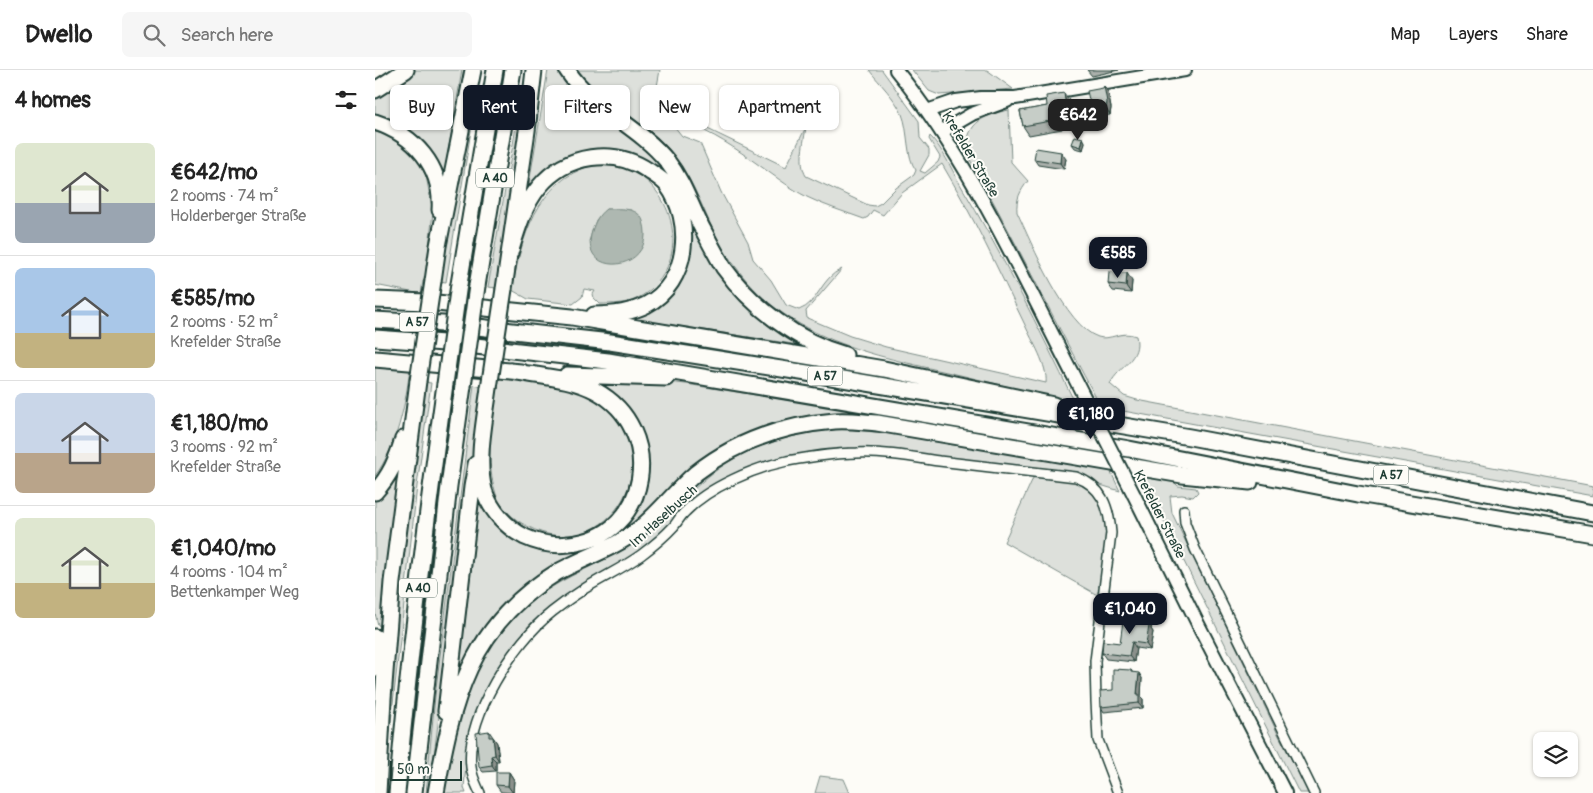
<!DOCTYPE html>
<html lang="en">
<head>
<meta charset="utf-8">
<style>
	body { margin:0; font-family:Pangolin,sans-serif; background:#f6f6f6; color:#222; height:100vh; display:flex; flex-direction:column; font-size:19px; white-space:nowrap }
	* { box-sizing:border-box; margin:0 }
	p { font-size:16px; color:#767676 }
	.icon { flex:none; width:28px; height:28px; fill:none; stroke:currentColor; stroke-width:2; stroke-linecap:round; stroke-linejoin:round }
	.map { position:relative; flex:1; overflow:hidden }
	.sheet { display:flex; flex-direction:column; background:#fff; width:375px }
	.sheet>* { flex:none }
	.top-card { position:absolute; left:15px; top:15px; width:475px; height:45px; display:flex; gap:10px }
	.controls { position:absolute; left:1158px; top:662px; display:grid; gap:10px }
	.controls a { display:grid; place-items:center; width:45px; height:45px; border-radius:8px; background:#fff; box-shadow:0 1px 4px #0004; font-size:25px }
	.scale { position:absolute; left:15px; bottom:12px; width:72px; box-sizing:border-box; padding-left:5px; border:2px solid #1f3d34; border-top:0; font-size:14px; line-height:18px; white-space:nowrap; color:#1f3d34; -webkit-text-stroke:4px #fdfcf7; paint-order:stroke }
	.price { position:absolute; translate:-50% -42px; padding:0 11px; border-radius:10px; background:#111827; color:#fff; font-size:16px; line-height:32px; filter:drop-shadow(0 1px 2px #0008) }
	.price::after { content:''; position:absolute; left:50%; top:30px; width:15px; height:11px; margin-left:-8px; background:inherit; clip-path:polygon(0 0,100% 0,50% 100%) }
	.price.current { background:#222; color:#fff }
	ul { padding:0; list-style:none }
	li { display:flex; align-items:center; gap:15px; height:125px; padding:0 15px }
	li+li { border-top:1px solid #e0e0e0 }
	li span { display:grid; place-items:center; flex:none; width:140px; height:100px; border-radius:8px; color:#555 }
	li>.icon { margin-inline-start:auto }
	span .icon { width:60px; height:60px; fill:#fffc; stroke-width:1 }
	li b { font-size:21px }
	h2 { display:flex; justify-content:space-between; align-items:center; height:60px; padding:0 15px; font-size:21px }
	.chip { padding:0 18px; border-radius:8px; background:#fff; box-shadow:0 1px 4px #0004; font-size:18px; line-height:45px }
	.chip.current { background:#111827; color:#fff }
	header { display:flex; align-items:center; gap:30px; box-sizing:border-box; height:70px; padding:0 25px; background:#fff; border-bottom:1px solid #e0e0e0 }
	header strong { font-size:24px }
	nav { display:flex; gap:28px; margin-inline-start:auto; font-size:18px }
	.search { width:350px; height:45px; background:#f6f6f6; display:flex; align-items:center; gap:12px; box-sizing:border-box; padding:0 18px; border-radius:8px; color:#767676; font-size:19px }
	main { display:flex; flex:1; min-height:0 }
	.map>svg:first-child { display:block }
	.green { fill:#dde0db; stroke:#7e8e88; fill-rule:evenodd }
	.water { fill:#aeb8b1; stroke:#75877f }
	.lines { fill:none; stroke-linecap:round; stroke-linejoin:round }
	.minor-casing { stroke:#1f3d34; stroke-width:12 }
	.secondary-casing { stroke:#1f3d34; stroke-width:16 }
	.motorway-casing { stroke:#1f3d34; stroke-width:19 }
	.minor { stroke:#fdfcf7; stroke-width:9 }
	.secondary { stroke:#fdfcf7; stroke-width:12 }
	.motorway { stroke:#fdfcf7; stroke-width:15 }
	.secondary-bridge-casing { stroke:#1f3d34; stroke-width:16; stroke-linecap:butt }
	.motorway-bridge-casing { stroke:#1f3d34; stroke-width:19; stroke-linecap:butt }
	.secondary-bridge { stroke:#fdfcf7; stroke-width:12 }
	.motorway-bridge { stroke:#fdfcf7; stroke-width:15 }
	.wall { fill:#aab0ab; stroke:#1f3d34 }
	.shaded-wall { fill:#8b908b; stroke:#1f3d34 }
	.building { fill:#c6cdc7; stroke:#1f3d34 }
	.labels { text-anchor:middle; stroke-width:4; stroke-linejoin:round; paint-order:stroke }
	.shield { fill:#fdfcf7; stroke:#62766e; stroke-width:1 }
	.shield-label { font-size:12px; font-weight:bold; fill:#1f3d34 }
	.street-label { font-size:14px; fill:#1f3d34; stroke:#fdfcf7 }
</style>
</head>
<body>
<header>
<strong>Dwello</strong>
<div class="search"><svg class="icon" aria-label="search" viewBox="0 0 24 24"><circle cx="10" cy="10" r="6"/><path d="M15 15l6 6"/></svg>Search here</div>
<nav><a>Map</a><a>Layers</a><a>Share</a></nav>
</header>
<main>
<section class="sheet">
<h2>4 homes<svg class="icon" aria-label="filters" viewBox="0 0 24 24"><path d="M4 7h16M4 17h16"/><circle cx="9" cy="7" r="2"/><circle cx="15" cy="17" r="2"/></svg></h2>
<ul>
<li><span style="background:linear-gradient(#dfe7d0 60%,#9aa5b1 0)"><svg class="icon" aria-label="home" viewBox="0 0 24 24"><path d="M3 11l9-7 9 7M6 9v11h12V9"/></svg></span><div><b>€642/mo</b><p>2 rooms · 74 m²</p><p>Holderberger Straße</p></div></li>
<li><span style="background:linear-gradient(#a9c7e8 65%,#c2b280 0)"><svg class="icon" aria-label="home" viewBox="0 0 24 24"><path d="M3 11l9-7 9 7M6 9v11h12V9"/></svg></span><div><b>€585/mo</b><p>2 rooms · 52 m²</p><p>Krefelder Straße</p></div></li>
<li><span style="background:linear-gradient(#c9d6e8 60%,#b9a48a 0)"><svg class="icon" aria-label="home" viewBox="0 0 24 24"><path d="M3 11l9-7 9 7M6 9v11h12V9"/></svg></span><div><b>€1,180/mo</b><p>3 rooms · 92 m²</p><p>Krefelder Straße</p></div></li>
<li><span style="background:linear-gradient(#dfe7d0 65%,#c2b280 0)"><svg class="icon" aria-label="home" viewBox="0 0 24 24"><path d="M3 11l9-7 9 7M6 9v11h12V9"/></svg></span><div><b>€1,040/mo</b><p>4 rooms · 104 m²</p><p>Bettenkamper Weg</p></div></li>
</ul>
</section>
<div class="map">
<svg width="1218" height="723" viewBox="0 0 1218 723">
	<rect width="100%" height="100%" fill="#fdfcf7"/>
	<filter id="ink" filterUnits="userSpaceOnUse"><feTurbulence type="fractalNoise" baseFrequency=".02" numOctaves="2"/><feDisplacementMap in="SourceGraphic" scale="10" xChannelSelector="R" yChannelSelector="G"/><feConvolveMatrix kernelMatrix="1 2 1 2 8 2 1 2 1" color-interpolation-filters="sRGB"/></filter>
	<g filter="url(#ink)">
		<!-- green -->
		<path class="green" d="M39 0H87L68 111 64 103 0 48V24Z
			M103 0H106L71 212 64 211Z
			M128 0H131L96 217 91 216Z
			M151 0H155L122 218 113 217Z
			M173 0H186L284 90 334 180 437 277 253 248 310 192 300 122 230 81 152 126Z
			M201 0H285L279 33 411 97 431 57C429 72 423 92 431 106L493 135 500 136 506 133 521 118 539 105 541 100C531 88 534 61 527 44 520 28 505 14 494 0H507L544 51 545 68 554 79V85L545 101 550 103 563 92 565 87 554 69 555 66C566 76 577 100 585 114 627 184 664 258 699 331 661 324 623 314 585 305 506 287 420 272 367 205 357 192 347 179 340 164 326 135 315 102 293 78 265 48 227 32 201 0ZM300 54C336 51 398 110 432 127 450 136 470 142 489 149L493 147 498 140 508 145 527 123 567 94C598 146 624 201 650 255 657 271 673 296 671 313L511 277 475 266 432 248 431 241 467 199C445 208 444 233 424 240L411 235 396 210 378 189 373 172 346 122 325 73 307 66 299 56Z
			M537 0H612L638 19 564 25 554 21Z
			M634 40 636 92 653 111C645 121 641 129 642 142 656 172 691 257 723 267 735 271 746 260 761 266 767 289 744 296 735 314L749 326 762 330 1218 416V426L726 337C681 254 640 169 593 86 588 55 607 45 634 40Z
			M0 62 13 65 28 74 42 88 51 106 58 142 50 210 48 211 46 224 0 215Z
			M218 95C231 95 247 95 259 102 306 128 314 201 263 228 253 234 237 234 225 234L219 228 218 224 220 221 209 219 207 227 198 234 153 229 137 220C146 169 161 111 218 95ZM231 139 256 140 214 171 221 150Z
			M0 295 35 297C31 334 22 376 0 406Z
			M123 305C152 310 198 315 222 331 302 386 232 500 152 456 138 449 126 438 121 424 108 383 119 344 123 305Z
			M230 311H282L311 314 494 343V346L466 342 465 347 379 365 260 456 178 499 83 609 105 424 108 429 176 478 242 458 270 389 224 316 229 317Z
			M49 312 56 313 42 416 9 715 21 529Z
			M99 315 107 317 54 723H51L60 626Z
			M469 359 530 365 734 398 745 421 722 414 710 407 468 379 435 382 396 391 352 410 267 482 176 536 155 554 123 598 110 624 98 656 91 695 89 718 91 723H68C75 688 79 649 94 616 110 579 138 543 172 520 204 499 241 488 271 464 292 449 309 427 329 410 368 376 419 362 469 359Z
			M24 400 7 547 6 556 3 555 0 543V428Z
			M659 406C675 408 694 408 709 414 725 421 734 448 734 464 733 484 727 506 724 526L629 472Z
			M773 406 798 411 803 416 821 418 823 422 818 427 807 425 795 426 797 443 902 662 934 723H924L778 429 767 412Z
			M445 706 469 709 475 723H440Z"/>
		<!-- water -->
		<path class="water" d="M231 139C243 139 263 136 268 151 284 203 202 210 217 161 220 152 223 145 231 139Z"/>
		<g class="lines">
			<defs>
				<path id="minor" d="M809 440 810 453 820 479 939 723
					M105 723C101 714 97 707 96 697 90 647 139 572 177 542 187 534 198 526 209 519 228 507 248 498 266 485 278 476 289 467 299 456 303 451 306 445 311 441 334 417 379 398 412 391 435 387 458 383 482 383 509 382 537 387 564 391 610 396 655 402 701 407 727 416 734 437 736 463L720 591 721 631 723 670 743 723"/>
				<path id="secondary" d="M521 0C595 91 644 200 697 303
					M552 41 581 31 606 28H640L810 0
					M566 62 597 44 632 31
					M759 425 823 554 910 723"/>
				<path id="motorway" d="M192 0C217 39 263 55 292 91 309 113 315 135 327 158 334 171 341 185 349 198 377 237 423 272 470 285
					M0 20 31 0
					M0 52C39 65 68 96 65 140
					M135 183C142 160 149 135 164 117 191 84 239 77 274 101 280 105 287 109 292 115 319 151 314 213 271 235 255 243 236 245 219 245
					M58 211 63 176 98 0
					M84 214 120 0
					M102 216 138 0
					M129 219 152 61 159 0
					M0 230 52 232 197 247 509 299 679 335
					M0 250 85 255 235 272 432 303 815 367 1218 443
					M0 268 83 274 233 291 754 379 983 424 1218 464
					M0 289 146 302
					M192 305 291 308
					M114 318C110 349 101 390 109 420 115 440 132 458 150 467 165 474 179 476 194 474 276 467 291 359 221 321 198 308 162 306 136 301
					M0 422C15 406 22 389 28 369
					M0 567 2 598
					M71 641 97 417 101 394
					M3 723 8 628 17 512 43 311
					M22 723C34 586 51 450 70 314
					M39 723 74 416 88 316
					M61 723C77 631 95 555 181 503 208 488 240 478 264 459 285 442 301 420 321 403 361 371 410 355 460 351 474 350 488 352 502 353L807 405 875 412"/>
			</defs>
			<!-- minor casing -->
			<use href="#minor" class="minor-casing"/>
			<!-- secondary casing -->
			<use href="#secondary" class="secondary-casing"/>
			<!-- motorway casing -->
			<use href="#motorway" class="motorway-casing"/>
			<!-- minor -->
			<use href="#minor" class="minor"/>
			<!-- secondary -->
			<use href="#secondary" class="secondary"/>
			<!-- motorway -->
			<use href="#motorway" class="motorway"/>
			<defs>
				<path id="secondary-bridge" d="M697 303 759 425"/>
				<path id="motorway-bridge" d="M43 311 58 211
					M70 314 84 214
					M88 316 102 216
					M114 318 129 219"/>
			</defs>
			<!-- secondary-bridge casing -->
			<use href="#secondary-bridge" class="secondary-bridge-casing"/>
			<!-- motorway-bridge casing -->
			<use href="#motorway-bridge" class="motorway-bridge-casing"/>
			<!-- secondary-bridge -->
			<use href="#secondary-bridge" class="secondary-bridge"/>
			<!-- motorway-bridge -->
			<use href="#motorway-bridge" class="motorway-bridge"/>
		</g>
		<!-- wall -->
		<path class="wall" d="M712 0H744L717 6Z
			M733 22 736 38 735 45 727 46 725 44H720L716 38Z
			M695 32 697 46 685 48 687 59 654 65 648 56 645 41Z
			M708 68 710 72 708 80 700 78 697 74Z
			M659 89H691L689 99 663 95Z
			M757 211 756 223 738 221 733 214Z
			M771 537 776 543 775 545 778 549 776 559 778 562 775 580 761 578 759 592 731 589 727 583 745 573Z
			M756 600 758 603 767 608 766 627 768 629V638L729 642 726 637 738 620Z
			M114 661 122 673 124 691H121V701L108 702 104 697Z
			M134 702 139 710 138 723 126 722 121 715Z"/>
		<!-- shaded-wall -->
		<path class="shaded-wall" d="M729 16 733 22 736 38 735 45 731 39Z
			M689 23 695 32 697 46 691 37Z
			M679 39 685 48 687 59 681 50Z
			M708 68 710 72 708 80 706 77Z
			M686 82 691 89 689 99 685 93Z
			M752 203 757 211 756 223 751 216Z
			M771 537 776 543 775 545 778 549 776 559 778 562 775 580 771 574 772 555 770 542Z
			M757 572 761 578 759 592 754 586Z
			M764 603 767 608 766 627 768 629V638L764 633 762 624Z
			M118 667 122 673 124 691 120 685Z
			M116 686 121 691V701L117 695Z
			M134 702 139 710 138 723 133 716Z"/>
		<!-- building -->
		<path class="building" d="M729 16 732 32 731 39 722 40 723 37 716 38 712 21 728 18Z
			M689 23 691 37 679 39 681 50 648 56 645 41 672 36 671 26Z
			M700 66 708 68 706 77 697 74Z
			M661 78 686 82 685 93 659 89Z
			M734 202 752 203 751 216 733 214Z
			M763 536 771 537 770 542 774 543 772 555 774 556 771 574 757 572 754 586 727 583 728 571 745 573 748 551 760 552Z
			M738 599 756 600V602L764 603 762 624H764V633L726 637 725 621 738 620Z
			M114 661V667H118L120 685 116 686 117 695 104 697 101 663Z
			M121 702H134L133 716 121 715Z"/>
	</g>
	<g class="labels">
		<!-- shield labels -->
		<g class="shield">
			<rect x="101" y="98.5" width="38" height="19" rx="4"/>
			<rect x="24.5" y="242.5" width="35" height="19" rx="4"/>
			<rect x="432.5" y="296.5" width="35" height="19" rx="4"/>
			<rect x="998.5" y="395.5" width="35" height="19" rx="4"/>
			<rect x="24" y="508.5" width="38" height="19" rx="4"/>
		</g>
		<g class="shield-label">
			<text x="120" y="112">A 40</text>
			<text x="42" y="256">A 57</text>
			<text x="450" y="310">A 57</text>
			<text x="1016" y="409">A 57</text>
			<text x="43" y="522">A 40</text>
		</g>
		<!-- street labels -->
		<g class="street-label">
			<text transform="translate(596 84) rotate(59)" y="5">Krefelder Straße</text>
			<text transform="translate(785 444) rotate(63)" y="5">Krefelder Straße</text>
			<text transform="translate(288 446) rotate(-42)" y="5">Im Haselbusch</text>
		</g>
	</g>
</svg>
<div class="controls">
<a><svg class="icon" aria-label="layers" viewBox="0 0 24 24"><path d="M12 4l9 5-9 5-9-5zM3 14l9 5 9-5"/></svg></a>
</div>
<div class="scale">50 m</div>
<b class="price current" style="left:703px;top:71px">€642</b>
<b class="price" style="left:743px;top:209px">€585</b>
<b class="price" style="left:716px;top:370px">€1,180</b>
<b class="price" style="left:755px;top:565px">€1,040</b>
<div class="top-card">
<a class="chip">Buy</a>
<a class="chip current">Rent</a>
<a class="chip">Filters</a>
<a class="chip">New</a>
<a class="chip">Apartment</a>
</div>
</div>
</main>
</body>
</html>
